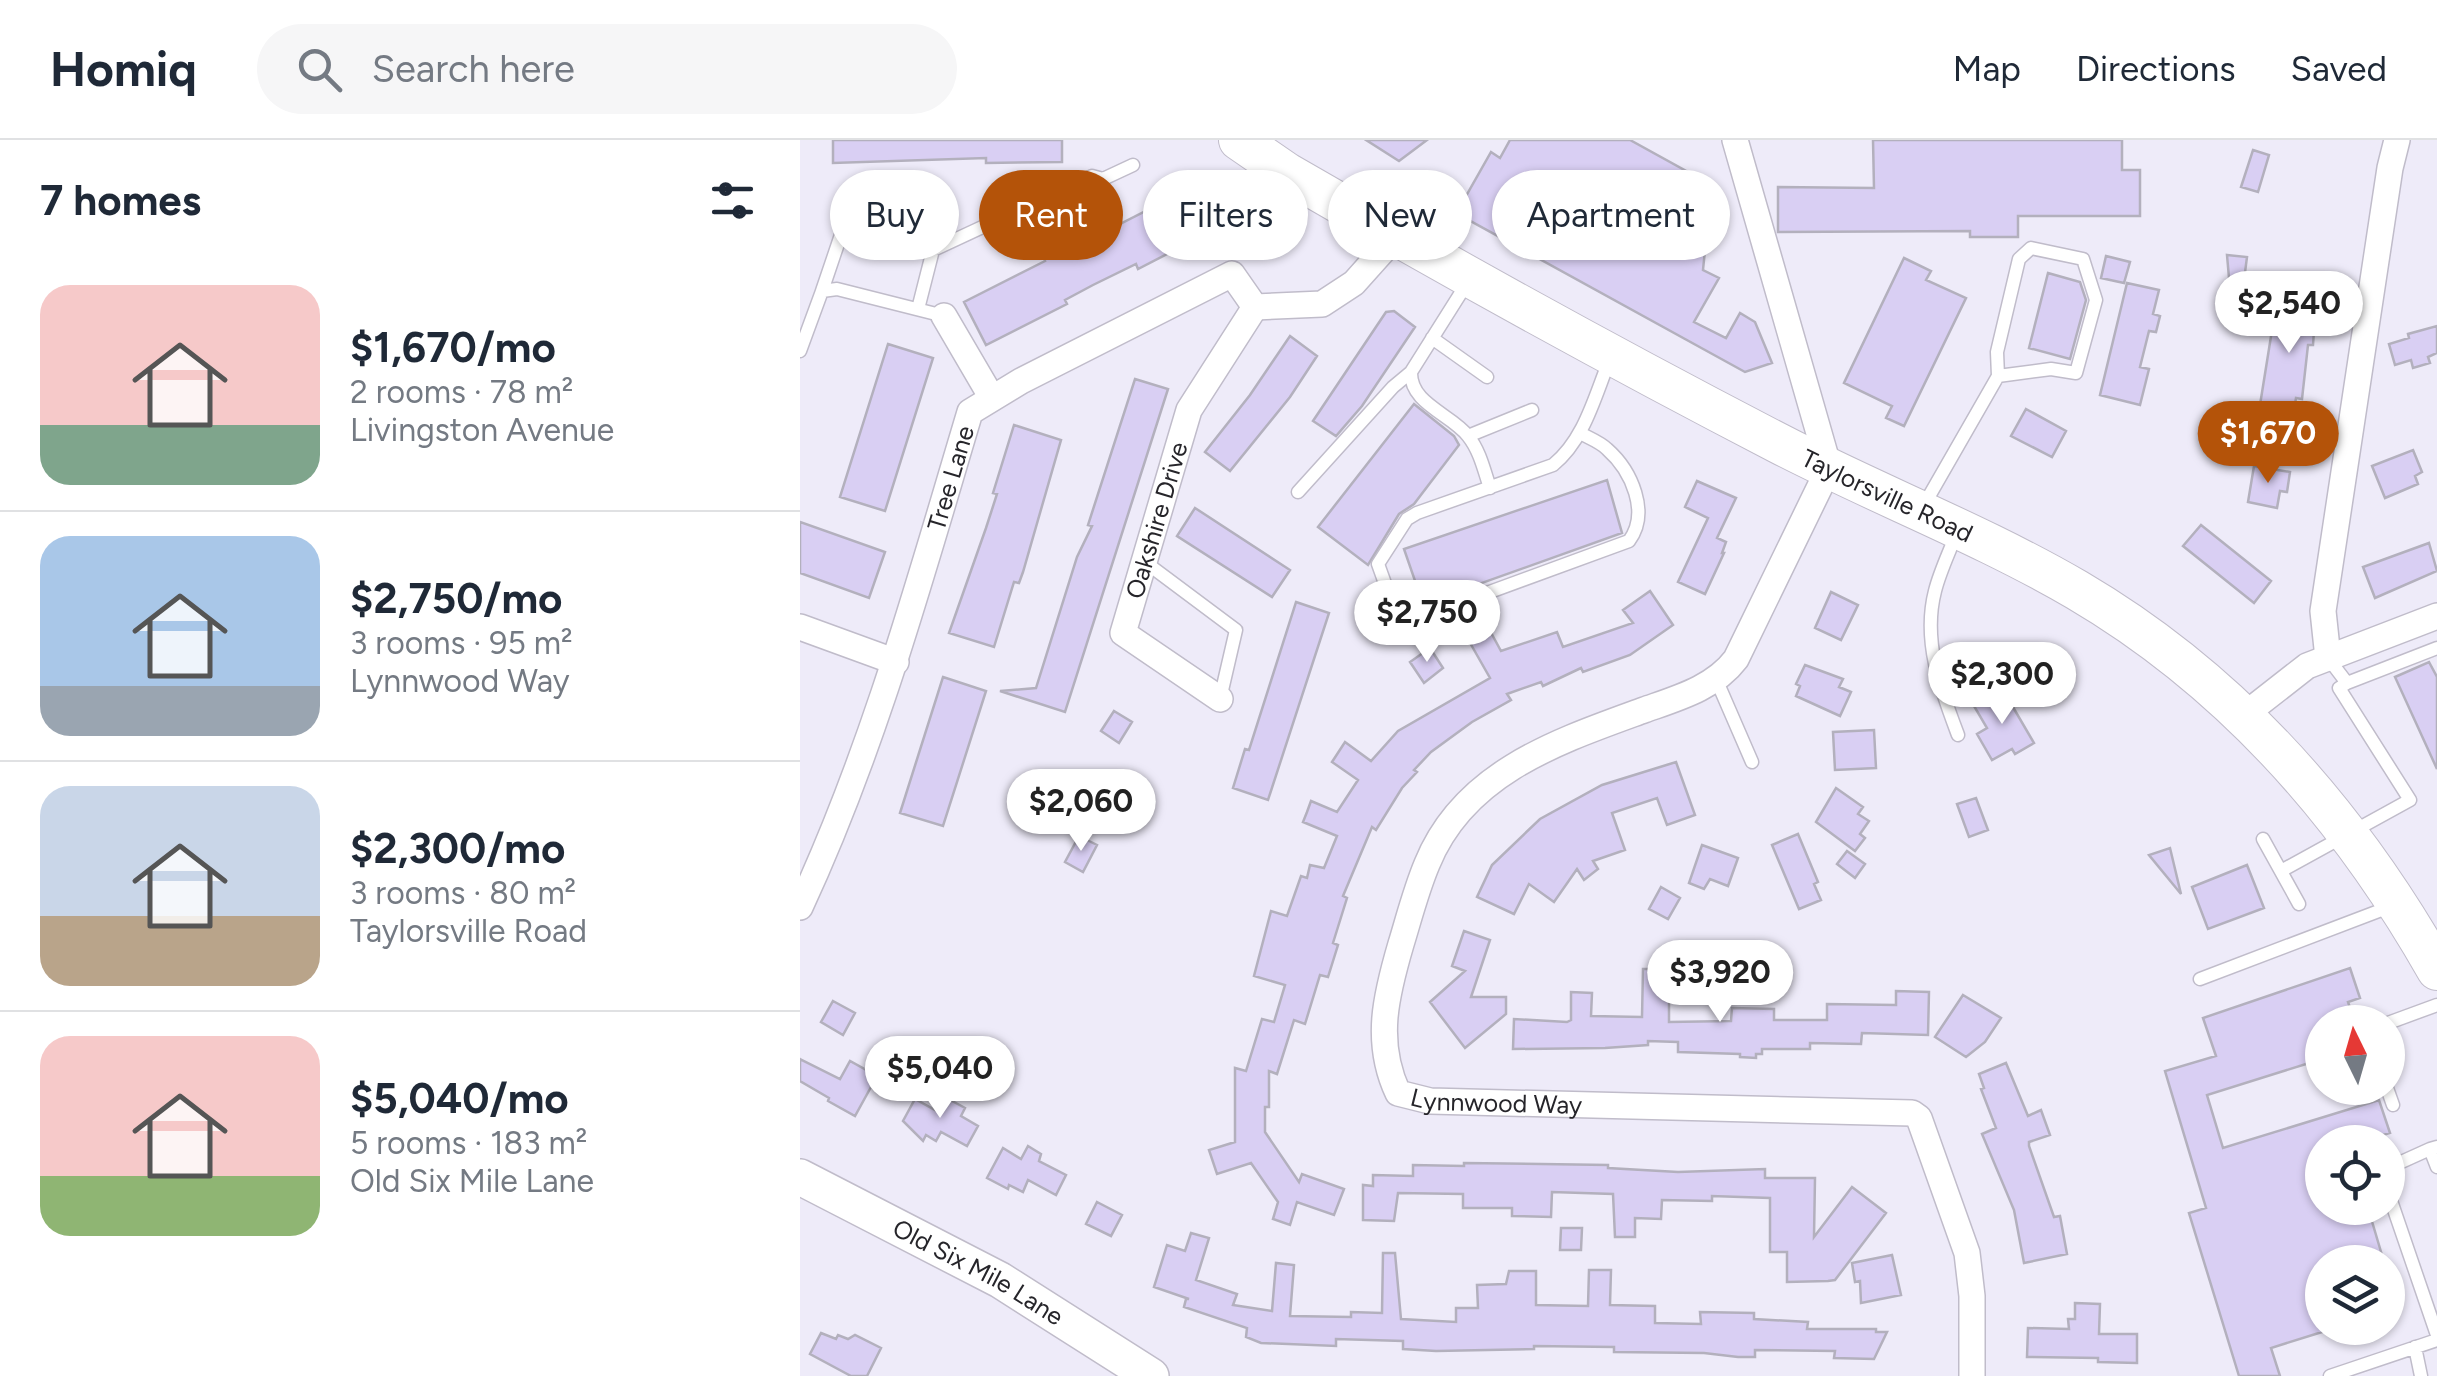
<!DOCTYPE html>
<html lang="en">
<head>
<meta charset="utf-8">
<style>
	body { margin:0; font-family:Figtree,sans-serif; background:#f6f6f7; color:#1f2937; height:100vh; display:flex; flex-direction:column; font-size:38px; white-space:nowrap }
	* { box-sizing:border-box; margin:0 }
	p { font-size:32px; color:#747a83 }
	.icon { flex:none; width:55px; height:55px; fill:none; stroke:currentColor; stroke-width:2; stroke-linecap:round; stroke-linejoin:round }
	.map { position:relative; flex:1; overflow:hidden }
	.panel { display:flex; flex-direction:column; background:#fff; width:800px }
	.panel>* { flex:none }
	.top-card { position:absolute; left:30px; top:30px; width:950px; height:90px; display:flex; gap:20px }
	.needle { width:65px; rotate:355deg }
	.controls { position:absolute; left:1505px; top:865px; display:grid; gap:20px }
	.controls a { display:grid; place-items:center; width:100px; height:100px; border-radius:50%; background:#fff; box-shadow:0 2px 8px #0004; font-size:50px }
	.price { position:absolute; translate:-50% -85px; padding:0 22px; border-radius:35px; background:#fff; color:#222; font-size:32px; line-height:65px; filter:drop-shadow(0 2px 5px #0008) }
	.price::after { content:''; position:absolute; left:50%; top:60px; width:30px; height:22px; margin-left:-15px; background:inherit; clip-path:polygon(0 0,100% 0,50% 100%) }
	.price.active { background:#b45309; color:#fff }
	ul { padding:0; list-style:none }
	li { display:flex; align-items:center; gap:30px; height:250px; padding:0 40px }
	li+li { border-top:2px solid #e0e1e3 }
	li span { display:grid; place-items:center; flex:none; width:280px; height:200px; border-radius:30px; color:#555 }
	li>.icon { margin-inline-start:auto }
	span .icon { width:120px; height:120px; fill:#fffc; stroke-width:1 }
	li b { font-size:42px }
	h2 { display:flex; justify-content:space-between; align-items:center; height:120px; padding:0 40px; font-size:42px }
	.pill { padding:0 35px; border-radius:45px; background:#fff; box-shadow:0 2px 8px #0004; font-size:35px; line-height:90px }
	.pill.active { background:#b45309; color:#fff }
	header { display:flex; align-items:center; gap:60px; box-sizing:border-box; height:140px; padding:0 50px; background:#fff; border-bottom:2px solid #e0e1e3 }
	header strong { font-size:48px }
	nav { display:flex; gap:55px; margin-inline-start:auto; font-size:35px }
	.search { width:700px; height:90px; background:#f6f6f7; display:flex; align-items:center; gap:25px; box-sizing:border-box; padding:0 35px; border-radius:55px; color:#747a83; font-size:38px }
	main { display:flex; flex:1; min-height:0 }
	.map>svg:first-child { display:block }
	.building { fill:#d9cff3; stroke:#b3b0bd; stroke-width:2.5 }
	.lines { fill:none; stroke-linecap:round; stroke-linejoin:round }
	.lane-casing { stroke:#c0bcca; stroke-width:15 }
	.street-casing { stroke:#c0bcca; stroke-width:28 }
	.secondary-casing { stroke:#c0bcca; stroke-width:38 }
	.primary-casing { stroke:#c0bcca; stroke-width:42 }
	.lane { stroke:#fff; stroke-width:12 }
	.street { stroke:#fff; stroke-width:25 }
	.secondary { stroke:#fff; stroke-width:35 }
	.primary { stroke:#fff; stroke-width:40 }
	.labels { text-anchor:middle; stroke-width:10; stroke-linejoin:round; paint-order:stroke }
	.street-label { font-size:25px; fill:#26252a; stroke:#eeebf9 }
</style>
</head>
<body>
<header>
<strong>Homiq</strong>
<div class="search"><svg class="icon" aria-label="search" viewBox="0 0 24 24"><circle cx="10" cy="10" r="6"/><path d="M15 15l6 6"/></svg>Search here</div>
<nav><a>Map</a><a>Directions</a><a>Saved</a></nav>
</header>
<main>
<section class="panel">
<h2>7 homes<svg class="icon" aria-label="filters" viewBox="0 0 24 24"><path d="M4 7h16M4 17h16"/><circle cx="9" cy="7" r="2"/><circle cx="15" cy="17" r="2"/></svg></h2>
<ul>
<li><span style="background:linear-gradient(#f6c9c9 70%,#7fa58c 0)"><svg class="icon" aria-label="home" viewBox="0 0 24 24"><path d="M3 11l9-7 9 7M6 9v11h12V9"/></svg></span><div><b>$1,670/mo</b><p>2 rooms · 78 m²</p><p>Livingston Avenue</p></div></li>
<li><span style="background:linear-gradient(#a9c7e8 75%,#9aa5b1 0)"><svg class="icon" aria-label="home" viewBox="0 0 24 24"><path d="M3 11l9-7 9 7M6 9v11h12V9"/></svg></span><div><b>$2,750/mo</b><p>3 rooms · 95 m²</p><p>Lynnwood Way</p></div></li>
<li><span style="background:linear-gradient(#c9d6e8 65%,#b9a48a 0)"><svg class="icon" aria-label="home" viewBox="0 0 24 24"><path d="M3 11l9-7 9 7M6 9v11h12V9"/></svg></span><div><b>$2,300/mo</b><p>3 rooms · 80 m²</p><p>Taylorsville Road</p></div></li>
<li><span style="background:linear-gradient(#f6c9c9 70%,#8fb573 0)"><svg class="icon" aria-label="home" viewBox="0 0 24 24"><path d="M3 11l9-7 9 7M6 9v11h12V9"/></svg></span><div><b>$5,040/mo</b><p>5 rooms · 183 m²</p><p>Old Six Mile Lane</p></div></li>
</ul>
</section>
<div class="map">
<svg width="1637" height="1236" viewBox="0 0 1637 1236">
	<rect width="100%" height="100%" fill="#eeebf9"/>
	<!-- building -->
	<path class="building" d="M33 0H262V22L186 23V18L33 23Z
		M566 0H627L599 21Z
		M710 0H830L888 32 869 66 903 85 895 99 906 100 903 130 919 138 894 182 926 198 940 173 955 182 972 223 945 232 645 67 655 50 666 56 691 12 700 18Z
		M1073 0H1322V30H1340V76H1218V97H1170V91L978 92V47L1074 48Z
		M1453 10 1469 15 1458 52 1441 47Z
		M383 52 404 95 338 129 336 124 293 145 265 160 267 164 186 205 164 162 245 121 243 117 283 97 314 82 316 86Z
		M1427 115 1447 117 1444 140 1429 138Z
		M1306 116 1330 122 1324 143 1301 138Z
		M1104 118 1131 131 1126 140 1166 158 1104 286 1086 278 1092 266 1044 243Z
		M1248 133 1280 142 1286 160 1270 219 1229 208Z
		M1327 143 1359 150 1353 174 1360 176 1356 192 1349 191 1340 227 1349 229 1340 265 1300 255Z
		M1485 157 1516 162 1513 205H1508L1502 259 1496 258 1494 270 1488 269V274L1460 265 1473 184 1481 185Z
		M594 171 615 187 562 266 536 296 513 281 586 172Z
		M1637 186V213L1628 217 1630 223 1613 228 1611 220 1595 225 1589 204 1609 198 1608 194Z
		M490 196 517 216 490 257 430 331 405 312 450 255Z
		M88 204 133 218 85 371 40 357Z
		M335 239 368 249 265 572 200 551 236 548 277 417 292 386 288 385Z
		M614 264 654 296 659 305 614 364 599 374 568 425 518 387Z
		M1226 269 1266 291 1252 317 1211 296Z
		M214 285 261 300 223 432 219 443 214 442 194 507 149 493 186 388 197 354 193 353Z
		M1613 310 1622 332 1615 336 1618 344 1585 358 1572 326Z
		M1454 326 1490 332 1487 352 1480 351 1477 368 1448 362Z
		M807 340 822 393 623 464 604 409Z
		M897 341 936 358 917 398 926 402 922 413H924L905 454 878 442 908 378 885 367Z
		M395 368 490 430 472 457 377 396Z
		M0 382 85 412 69 458 0 433Z
		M1401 385 1471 441 1454 463 1383 406Z
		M1629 403 1637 431 1575 458 1563 427Z
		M850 451 873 485 830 515 783 532 781 528 743 546 741 542 707 554 711 560 672 582 631 612 614 630 617 632 602 648 576 690 572 687 543 756 547 758 533 803 538 805 528 837 520 835 505 884 494 880 477 934 469 931V967H465V992L499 1042 502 1034 544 1049 534 1075 497 1062 490 1085 473 1079 478 1062 451 1023 417 1034 409 1010 435 1002V928L446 931 462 879 474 882 485 845 454 836 471 771 487 776 501 736 507 738 510 725 524 728 537 696 503 682 507 672 511 661 537 672 558 640 532 622 545 602 571 621 598 591 690 538 669 501 689 489 701 511 757 492 763 507 833 483 823 470Z
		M1031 452 1058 465 1041 500 1015 488Z
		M496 462 529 473 468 660 433 648 445 609 449 610Z
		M630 508 643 528 624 543 610 522Z
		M1629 522 1637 537V629L1595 537Z
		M1005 525 1043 539 1039 547 1051 552 1040 576 996 556 1000 546 996 544Z
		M143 537 186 551 143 686 100 673Z
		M1203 550 1234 603 1215 614 1212 609 1192 620 1177 594 1187 588 1174 566Z
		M314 571 332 582 319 603 301 591Z
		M1074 590 1076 628 1035 630 1033 592Z
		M876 622 895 675 867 685 857 658 812 673 825 710 793 721 798 729 784 740 777 729 754 762 729 744 714 774 677 757 692 725 740 679 802 645Z
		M1036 648 1063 667 1058 674 1069 681 1060 694 1065 698 1055 711 1016 682Z
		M1176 658 1188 690 1169 697 1157 664Z
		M998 694 1018 742 1014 744 1021 760 999 769 972 705Z
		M279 696 297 705 283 732 265 722Z
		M902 705 938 718 928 746 910 739 904 749 889 743Z
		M1370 708 1381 754 1349 715Z
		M1047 711 1065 724 1055 738 1037 724Z
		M1447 725 1464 768 1408 789 1392 747Z
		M861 747 880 758 868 779 849 769Z
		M664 791 690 800 671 857H706V874L665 908 630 862 665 831 652 826Z
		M1550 828 1560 858 1548 862 1555 882H1522V919L1407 955 1423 1008 1579 960 1590 993 1559 1002H1522V1068H1568L1584 1122H1522V1192L1471 1208 1480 1236H1439L1389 1073 1406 1068 1365 931 1416 916 1403 878Z
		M843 829H869V882L931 881 932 868 974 869V880H1027V864L1096 865V851L1129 852 1128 895 1062 893 1061 904 1010 903V909H962V914H956V918L940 917V914L878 912V902L848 901V905L805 908 713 909 714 879 767 882 771 880V852L792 853 791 876 842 877Z
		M1163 855 1201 878 1185 902 1166 917 1135 897Z
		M33 861 55 873 43 895 21 882Z
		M0 919 40 939 50 921 77 936 55 976 28 961 29 958 0 941Z
		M1206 923 1228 976 1241 970 1250 995 1229 1002V1006L1254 1077 1260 1076 1267 1114 1224 1123 1214 1070 1182 994 1196 988 1181 949 1184 948 1179 934Z
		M143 956 165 968 161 976 178 986 167 1006 141 992 136 1001 126 995 123 1001 103 981 115 959 135 970Z
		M228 1006 241 1014 239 1021 266 1035 256 1055 228 1040 223 1052 209 1045 208 1049 187 1038 203 1008 221 1019Z
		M664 1023 808 1025V1028L878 1032 965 1029V1038H1015L1014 1097 1052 1047 1086 1073 1035 1140 1028 1141 987 1142V1112H970V1058L912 1056V1061L862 1060 861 1079 835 1078V1097H815L813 1054 752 1052 751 1077 712 1076V1068H663V1054L598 1053 594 1081 563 1080V1045L573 1046V1035L613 1036V1025L664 1026Z
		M297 1062 322 1075 311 1096 286 1084Z
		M761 1088H782L781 1110H760Z
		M391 1093 409 1098 396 1140 437 1154 433 1165 472 1171 476 1123 494 1125 490 1176 551 1177V1172L582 1173 583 1113H595L601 1179 656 1182V1168H678L677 1145 706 1144 709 1131H736V1165L788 1166 789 1130H811L810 1165 855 1166V1183L901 1184 900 1172 954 1173V1179L1008 1182 1007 1189H1076V1192H1087L1074 1219 1034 1218 1035 1211 955 1210V1217H938L904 1213 814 1212V1207L734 1206V1209L636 1211 603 1209V1201L536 1199V1206L461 1203 446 1197 447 1188 384 1167 386 1159H389L354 1147 367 1105 385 1111Z
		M1092 1115 1101 1155 1061 1163 1060 1141 1055 1142 1052 1123Z
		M1275 1163 1300 1164 1299 1194H1337V1223L1298 1222V1218L1227 1217 1228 1188 1269 1189 1268 1179H1275Z
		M21 1193 36 1199 38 1195 48 1199 55 1195 81 1208 67 1236H51L10 1214Z"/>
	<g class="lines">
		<defs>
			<path id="lane" d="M669 140 611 232C610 264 651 274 668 296 680 311 684 330 690 348
				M22 151 45 83 57 81 133 110 292 36 303 39 333 25
				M118 169 133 110
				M632 198 687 237
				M0 211 22 151 37 149 144 176
				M780 293C789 298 800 302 807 309 832 331 850 373 829 401L616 479 602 478 596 474 578 424 607 379 617 373 753 325C785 299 795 255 810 219
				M668 296 732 270
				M498 352 593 247 611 232
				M1124 365 1198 236 1197 212 1219 119 1231 108 1283 119 1296 160 1276 233 1251 229 1198 236
				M1157 392C1150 411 1140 431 1135 451 1122 501 1141 550 1158 595
				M345 422 436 490 420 559
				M916 539 952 622
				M1547 543 1637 508
				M1463 699 1499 764
				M1481 731 1610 660 1539 548 1547 543 1528 518
				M1400 839 1592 766
				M1588 883 1637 865
				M1587 948 1593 965
				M1637 1007 1630 1009 1637 1027
				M1588 1028 1630 1009
				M1588 1052 1637 1195
				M1615 1207 1621 1236
				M1530 1236 1637 1200"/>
			<g id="street">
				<path id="s1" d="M935 0 1029 328 936 519C914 548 878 558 844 570 759 601 664 632 627 724 616 750 609 778 601 804 586 855 574 902 598 953L630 961 1112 973 1119 978 1167 1113 1172 1156V1236"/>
				<path d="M144 176 192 258"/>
				<path d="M0 487 96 522"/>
				<path d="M1528 518 1523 471 1590 28 1597 0"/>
				<path id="s2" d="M420 559 323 493 389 270 455 167"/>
				<path d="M1443 576 1507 526 1637 476"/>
				<path id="s3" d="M0 767C74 608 120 439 170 272L221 241 432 134 455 167 522 164 554 143 596 96"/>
			</g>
			<g id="secondary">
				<path id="s4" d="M0 1037 200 1140 351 1236"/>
			</g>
			<g id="primary">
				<path id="s5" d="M439 0 487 33C649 127 812 217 978 303 1076 354 1181 394 1277 450 1432 541 1549 675 1637 830"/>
			</g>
		</defs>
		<!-- lane casing -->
		<use href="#lane" class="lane-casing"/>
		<!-- street casing -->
		<use href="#street" class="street-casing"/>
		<!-- secondary casing -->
		<use href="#secondary" class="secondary-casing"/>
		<!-- primary casing -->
		<use href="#primary" class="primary-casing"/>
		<!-- lane -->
		<use href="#lane" class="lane"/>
		<!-- street -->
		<use href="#street" class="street"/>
		<!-- secondary -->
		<use href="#secondary" class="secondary"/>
		<!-- primary -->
		<use href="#primary" class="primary"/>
	</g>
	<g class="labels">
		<!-- street labels -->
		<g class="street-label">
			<text dy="9" stroke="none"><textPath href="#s3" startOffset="455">Tree Lane</textPath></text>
			<text dy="9" stroke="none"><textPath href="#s5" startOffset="740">Taylorsville Road</textPath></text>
			<text dy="9" stroke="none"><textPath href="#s2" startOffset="235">Oakshire Drive</textPath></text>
			<text dy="9" stroke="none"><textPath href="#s1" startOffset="1272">Lynnwood Way</textPath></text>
			<text dy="9" stroke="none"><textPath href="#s4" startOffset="202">Old Six Mile Lane</textPath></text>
		</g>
	</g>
</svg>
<div class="controls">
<a><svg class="needle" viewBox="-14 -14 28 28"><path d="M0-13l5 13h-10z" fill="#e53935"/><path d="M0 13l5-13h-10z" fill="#747a83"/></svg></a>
<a><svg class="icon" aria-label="locate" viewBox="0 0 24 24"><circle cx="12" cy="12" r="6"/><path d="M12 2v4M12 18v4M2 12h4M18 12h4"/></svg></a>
<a><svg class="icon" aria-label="layers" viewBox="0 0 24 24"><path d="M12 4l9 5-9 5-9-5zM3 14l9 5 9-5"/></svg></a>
</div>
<b class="price" style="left:1489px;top:216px">$2,540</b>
<b class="price active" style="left:1468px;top:346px">$1,670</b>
<b class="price" style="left:627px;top:525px">$2,750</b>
<b class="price" style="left:1202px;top:587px">$2,300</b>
<b class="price" style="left:281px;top:714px">$2,060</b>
<b class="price" style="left:920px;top:885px">$3,920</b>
<b class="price" style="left:140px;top:981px">$5,040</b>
<div class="top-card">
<a class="pill">Buy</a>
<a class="pill active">Rent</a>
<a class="pill">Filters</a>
<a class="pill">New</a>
<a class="pill">Apartment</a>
</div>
</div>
</main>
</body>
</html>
